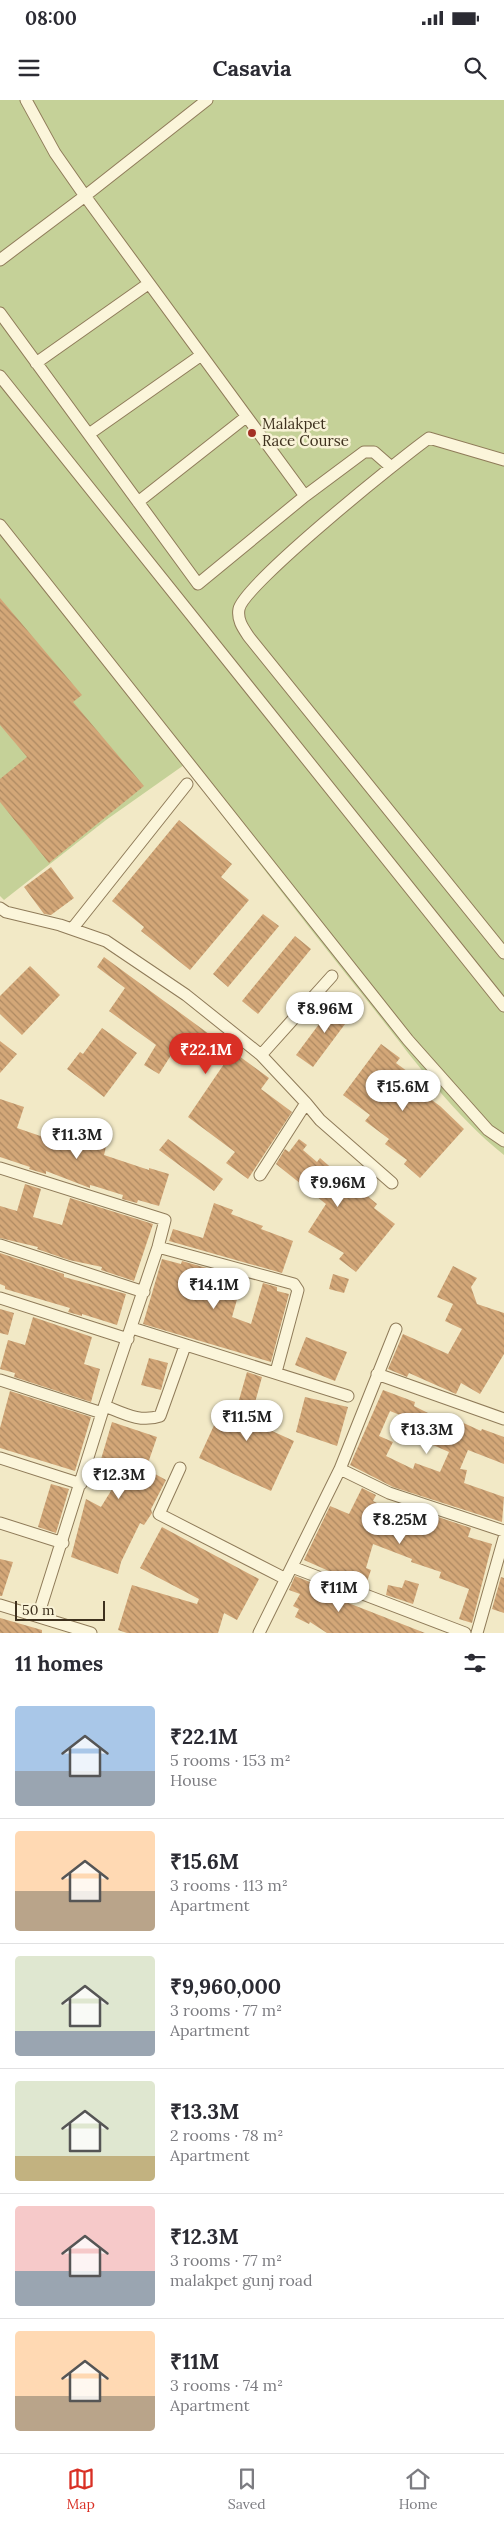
<!DOCTYPE html>
<html lang="en">
<head>
<meta charset="utf-8">
<style>
	body { margin:0; font-family:Lora,serif; background:#f2f2f3; color:#2b2b33; height:100vh; display:flex; flex-direction:column; font-size:19px; white-space:nowrap }
	* { box-sizing:border-box; margin:0 }
	p { font-size:16px; color:#7c7c81 }
	.icon { flex:none; width:28px; height:28px; fill:none; stroke:currentColor; stroke-width:2; stroke-linecap:round; stroke-linejoin:round }
	.map { position:relative; height:1533px; overflow:hidden }
	.drawer { display:flex; flex-direction:column; background:#fff; flex:1 }
	.drawer>* { flex:none }
	.scale { position:absolute; left:15px; bottom:12px; width:90px; box-sizing:border-box; padding-left:5px; border:2px solid #3e311e; border-top:0; font-size:14px; line-height:18px; white-space:nowrap; color:#3e311e; -webkit-text-stroke:4px #f8f2d6; paint-order:stroke }
	.price { position:absolute; translate:-50% -42px; padding:0 11px; border-radius:18px; background:#fff; color:#222; font-size:16px; line-height:32px; filter:drop-shadow(0 1px 2px #0008) }
	.price::after { content:''; position:absolute; left:50%; top:30px; width:15px; height:11px; margin-left:-8px; background:inherit; clip-path:polygon(0 0,100% 0,50% 100%) }
	.price.on { background:#d93025; color:#fff }
	ul { padding:0; list-style:none }
	li { display:flex; align-items:center; gap:15px; height:125px; padding:0 15px }
	li+li { border-top:1px solid #e1e1e2 }
	li span { display:grid; place-items:center; flex:none; width:140px; height:100px; border-radius:5px; color:#555 }
	li>.icon { margin-inline-start:auto }
	span .icon { width:60px; height:60px; fill:#fffc; stroke-width:1 }
	li b { font-size:21px }
	h2 { display:flex; justify-content:space-between; align-items:center; height:60px; padding:0 15px; font-size:21px }
	.status { display:flex; justify-content:space-between; align-items:center; height:35px; padding:0 25px; background:#fff; direction:ltr }
	.status svg { height:14px; fill:currentColor }
	header { display:flex; justify-content:space-between; align-items:center; height:65px; padding:0 15px; background:#fff; font-size:22px; font-weight:700 }
	.tab-bar { display:flex; justify-content:space-around; align-items:center; height:70px; border-top:1px solid #e1e1e2; background:#fff; font-size:14px; color:#7c7c81 }
	.tab-bar a { display:grid; justify-items:center; gap:2px }
	.tab-bar .on { color:#d93025 }
	.map>svg:first-child { display:block }
	.pitch { fill:#c5d198 }
	.building { fill:url(#building-back-hatch); fill-rule:evenodd }
	.lines { fill:none; stroke-linecap:round; stroke-linejoin:round }
	.minor-casing { stroke:#8f7b59; stroke-width:13 }
	.minor { stroke:#fbf5da; stroke-width:11 }
	.poi-dot { fill:#a33024; stroke:#f8f2d6; stroke-width:2 }
	.labels { text-anchor:middle; stroke-width:5; stroke-linejoin:round; paint-order:stroke }
	.poi-label { font-size:15px; fill:#3e311e; stroke:#f8f2d6; text-anchor:start }
</style>
</head>
<body>
<div class="status"><b>08:00</b><svg viewBox="0 0 49 12"><path d="M0 12V9h3v3zM5 12V6h3v6zM10 12V3h3v9zM15 12V0h3v12zM26 1h20v11H26zM47 4h2v5h-2z"/></svg></div>
<header><svg class="icon" aria-label="menu" viewBox="0 0 24 24"><path d="M4 6h16M4 12h16M4 18h16"/></svg>Casavia<svg class="icon" aria-label="search" viewBox="0 0 24 24"><circle cx="10" cy="10" r="6"/><path d="M15 15l6 6"/></svg></header>
<div class="map">
<svg width="504" height="1533" viewBox="0 0 504 1533">
	<defs>
		<pattern id="building-back-hatch" width="6" height="6" patternUnits="userSpaceOnUse" patternTransform="scale(1.25)"><rect width="6" height="6" fill="#d3a778"/><path d="M-1 5l2 2M0 0l6 6M5-1l2 2" fill="none" stroke="#ad8962"/></pattern>
	</defs>
	<rect width="100%" height="100%" fill="#f2e9c6"/>
	<!-- pitch -->
	<path class="pitch" d="M0 0H504V1055C453 1014 414 960 373 908 309 828 246 747 184 665L106 720 4 800 0 796Z"/>
	<!-- building -->
	<path class="building" d="M0 498 82 595 73 602 144 686 49 763 0 702V679L27 657 0 625Z
		M179 720 232 764 221 777 249 800 190 870 141 831 144 827 112 801Z
		M51 767 74 798 51 815 44 814 24 787Z
		M263 814 279 826 228 887 213 874Z
		M295 836 311 849 258 914 242 901Z
		M104 857 269 978 261 989 292 1012 248 1079 226 1063 235 1052 188 1017 224 964 184 935 159 974 144 965 156 945 109 911 125 888 97 867Z
		M30 866 60 895 22 935 0 914V896Z
		M337 900 354 912 313 967 296 955Z
		M102 928 137 953 104 997 67 969 80 952 83 954Z
		M0 941 17 954 0 973Z
		M381 944 400 958 396 963 419 980 414 987 440 1006 464 1029 420 1078 404 1064 407 1060 385 1044 389 1039 365 1021 370 1015 343 995Z
		M0 999 24 1007 17 1028 55 1041 60 1025 107 1043 104 1055 149 1070V1068L169 1074 159 1106 138 1100 137 1103 122 1099 123 1095 94 1086 90 1085V1088L46 1071V1074L29 1069 30 1067 0 1057Z
		M168 1039 223 1079 214 1091 159 1050Z
		M299 1039 307 1045 303 1050 317 1062 320 1058 343 1078 340 1081 355 1094 359 1089 377 1104 374 1108 395 1124 356 1172 339 1159 344 1153 308 1132 326 1104 276 1064 285 1049 289 1052Z
		M25 1084 41 1089 33 1117 62 1125 70 1098 153 1124 134 1181 101 1170 102 1167 69 1160 37 1149 38 1147 0 1138V1106L17 1111Z
		M214 1103 233 1110 231 1114 263 1126 261 1129 293 1141 282 1173 169 1141 173 1129 203 1138Z
		M0 1153 64 1174V1177L126 1194 117 1225 82 1214V1216L68 1212 70 1208 5 1189V1186L0 1184Z
		M162 1159 181 1164 182 1161 228 1174 226 1178 242 1182 232 1217 251 1224 263 1183 277 1187V1191L289 1194 271 1262 143 1224Z
		M453 1166 477 1178 471 1187 477 1204 504 1213V1254L480 1294 461 1283 456 1294 409 1273 407 1277 388 1269 403 1234 448 1254 462 1229 445 1221 453 1204 437 1197Z
		M333 1174 349 1179 344 1193 329 1189Z
		M0 1209 14 1213 8 1235 0 1233Z
		M33 1217 92 1237 84 1264 100 1269 91 1302 14 1277 15 1273 0 1269 8 1240 25 1245Z
		M306 1237 347 1252 335 1281 295 1265Z
		M149 1258 168 1263 161 1290 141 1285Z
		M247 1272 262 1277 250 1321 294 1341 271 1391 199 1358 222 1308 235 1314Z
		M383 1290 415 1302 414 1306 442 1320 444 1314 481 1331 482 1329 504 1337V1364L468 1350 460 1369 467 1370 464 1383 504 1397 502 1422 393 1387 350 1365ZM390 1311 410 1319 403 1332 449 1352 440 1372 415 1363 413 1369 386 1356 393 1342 379 1336Z
		M10 1291 91 1317 75 1371 0 1348V1328Z
		M305 1297 348 1307 337 1346 296 1332Z
		M112 1322 157 1337 146 1369 166 1380 151 1409 152 1413 144 1425 140 1423 121 1462 118 1474 71 1457 86 1399 101 1407 122 1373 99 1366Z
		M51 1384 69 1389 56 1433 38 1427Z
		M362 1388 376 1395 373 1401 393 1411 396 1403 471 1428 468 1437 492 1444 472 1523 459 1519 469 1489 439 1478 441 1472 411 1462 412 1459 373 1444 366 1468 371 1470 365 1487 304 1460 330 1406 349 1414Z
		M162 1427 259 1479 237 1520 224 1513 218 1533H127L118 1530 132 1485 197 1504 199 1499 140 1468Z
		M0 1459 13 1462 2 1496H0Z
		M295 1476 335 1492 333 1497 425 1533H327L310 1522 309 1524 295 1517 299 1509 293 1506 300 1494 289 1490Z
		M501 1477 504 1478V1513L492 1509Z
		M405 1480 419 1484 413 1504 386 1495 388 1485 402 1488Z
		M0 1518 42 1530V1533H0Z"/>
	<g class="lines">
		<defs>
			<path id="minor" d="M26 0 55 53 85 96 207 0
				M0 160 85 96 305 396 198 484 0 213
				M36 263 148 184
				M0 276 504 906
				M89 334 200 256
				M504 360 429 338C401 358 243 485 239 509 237 520 243 528 249 537L504 853
				M305 396 364 352H374L390 366
				M138 402 246 317
				M0 425 408 940 488 1030 504 1041
				M0 808 6 812 60 825 106 841 186 895 261 955 332 876
				M72 829 187 684
				M306 1003 320 1020 392 1083
				M0 1068 165 1120 158 1147 102 1313 38 1516
				M260 1075 306 1003 261 955
				M0 1145 144 1192
				M158 1147 294 1184 298 1190 276 1272
				M0 1198 128 1239
				M132 1228 348 1296
				M377 1274 504 1319
				M0 1280 102 1313
				M105 1306C123 1313 140 1323 160 1316L185 1246
				M0 1358 81 1384
				M180 1368 159 1414 286 1479
				M340 1369 389 1393 504 1431
				M0 1423 63 1443
				M292 1467 465 1533
				M0 1505 91 1533
				M259 1533 340 1369 396 1229
				M477 1533 504 1438"/>
		</defs>
		<!-- minor casing -->
		<use href="#minor" class="minor-casing"/>
		<!-- minor -->
		<use href="#minor" class="minor"/>
	</g>
	<!-- markers -->
	<circle class="poi-dot" cx="252" cy="333" r="5"/>
	<g class="labels">
		<!-- poi labels -->
		<g class="poi-label">
			<text x="262" y="329">Malakpet<tspan x="262" dy="17">Race Course</tspan></text>
		</g>
	</g>
</svg>
<div class="scale">50 m</div>
<b class="price" style="left:325px;top:934px">₹8.96M</b>
<b class="price on" style="left:206px;top:975px">₹22.1M</b>
<b class="price" style="left:403px;top:1012px">₹15.6M</b>
<b class="price" style="left:77px;top:1060px">₹11.3M</b>
<b class="price" style="left:338px;top:1108px">₹9.96M</b>
<b class="price" style="left:214px;top:1210px">₹14.1M</b>
<b class="price" style="left:247px;top:1342px">₹11.5M</b>
<b class="price" style="left:427px;top:1355px">₹13.3M</b>
<b class="price" style="left:119px;top:1400px">₹12.3M</b>
<b class="price" style="left:400px;top:1445px">₹8.25M</b>
<b class="price" style="left:339px;top:1513px">₹11M</b>
</div>
<section class="drawer">
<h2>11 homes<svg class="icon" aria-label="filters" viewBox="0 0 24 24"><path d="M4 7h16M4 17h16"/><circle cx="9" cy="7" r="2"/><circle cx="15" cy="17" r="2"/></svg></h2>
<ul>
<li><span style="background:linear-gradient(#a9c7e8 65%,#9aa5b1 0)"><svg class="icon" aria-label="home" viewBox="0 0 24 24"><path d="M3 11l9-7 9 7M6 9v11h12V9"/></svg></span><div><b>₹22.1M</b><p>5 rooms · 153 m²</p><p>House</p></div></li>
<li><span style="background:linear-gradient(#ffd9b3 60%,#b9a48a 0)"><svg class="icon" aria-label="home" viewBox="0 0 24 24"><path d="M3 11l9-7 9 7M6 9v11h12V9"/></svg></span><div><b>₹15.6M</b><p>3 rooms · 113 m²</p><p>Apartment</p></div></li>
<li><span style="background:linear-gradient(#dfe7d0 75%,#9aa5b1 0)"><svg class="icon" aria-label="home" viewBox="0 0 24 24"><path d="M3 11l9-7 9 7M6 9v11h12V9"/></svg></span><div><b>₹9,960,000</b><p>3 rooms · 77 m²</p><p>Apartment</p></div></li>
<li><span style="background:linear-gradient(#dfe7d0 75%,#c2b280 0)"><svg class="icon" aria-label="home" viewBox="0 0 24 24"><path d="M3 11l9-7 9 7M6 9v11h12V9"/></svg></span><div><b>₹13.3M</b><p>2 rooms · 78 m²</p><p>Apartment</p></div></li>
<li><span style="background:linear-gradient(#f6c9c9 65%,#9aa5b1 0)"><svg class="icon" aria-label="home" viewBox="0 0 24 24"><path d="M3 11l9-7 9 7M6 9v11h12V9"/></svg></span><div><b>₹12.3M</b><p>3 rooms · 77 m²</p><p>malakpet gunj road</p></div></li>
<li><span style="background:linear-gradient(#ffd9b3 65%,#b9a48a 0)"><svg class="icon" aria-label="home" viewBox="0 0 24 24"><path d="M3 11l9-7 9 7M6 9v11h12V9"/></svg></span><div><b>₹11M</b><p>3 rooms · 74 m²</p><p>Apartment</p></div></li>
</ul>
</section>
<nav class="tab-bar">
<a class="on"><svg class="icon" aria-label="map" viewBox="0 0 24 24"><path d="M3 6l6-2 6 2 6-2v14l-6 2-6-2-6 2zM9 4v14M15 6v14"/></svg>Map</a>
<a><svg class="icon" aria-label="saved" viewBox="0 0 24 24"><path d="M7 4h10v16l-5-4-5 4z"/></svg>Saved</a>
<a><svg class="icon" aria-label="home" viewBox="0 0 24 24"><path d="M3 11l9-7 9 7M6 9v11h12V9"/></svg>Home</a>
</nav>
</body>
</html>
